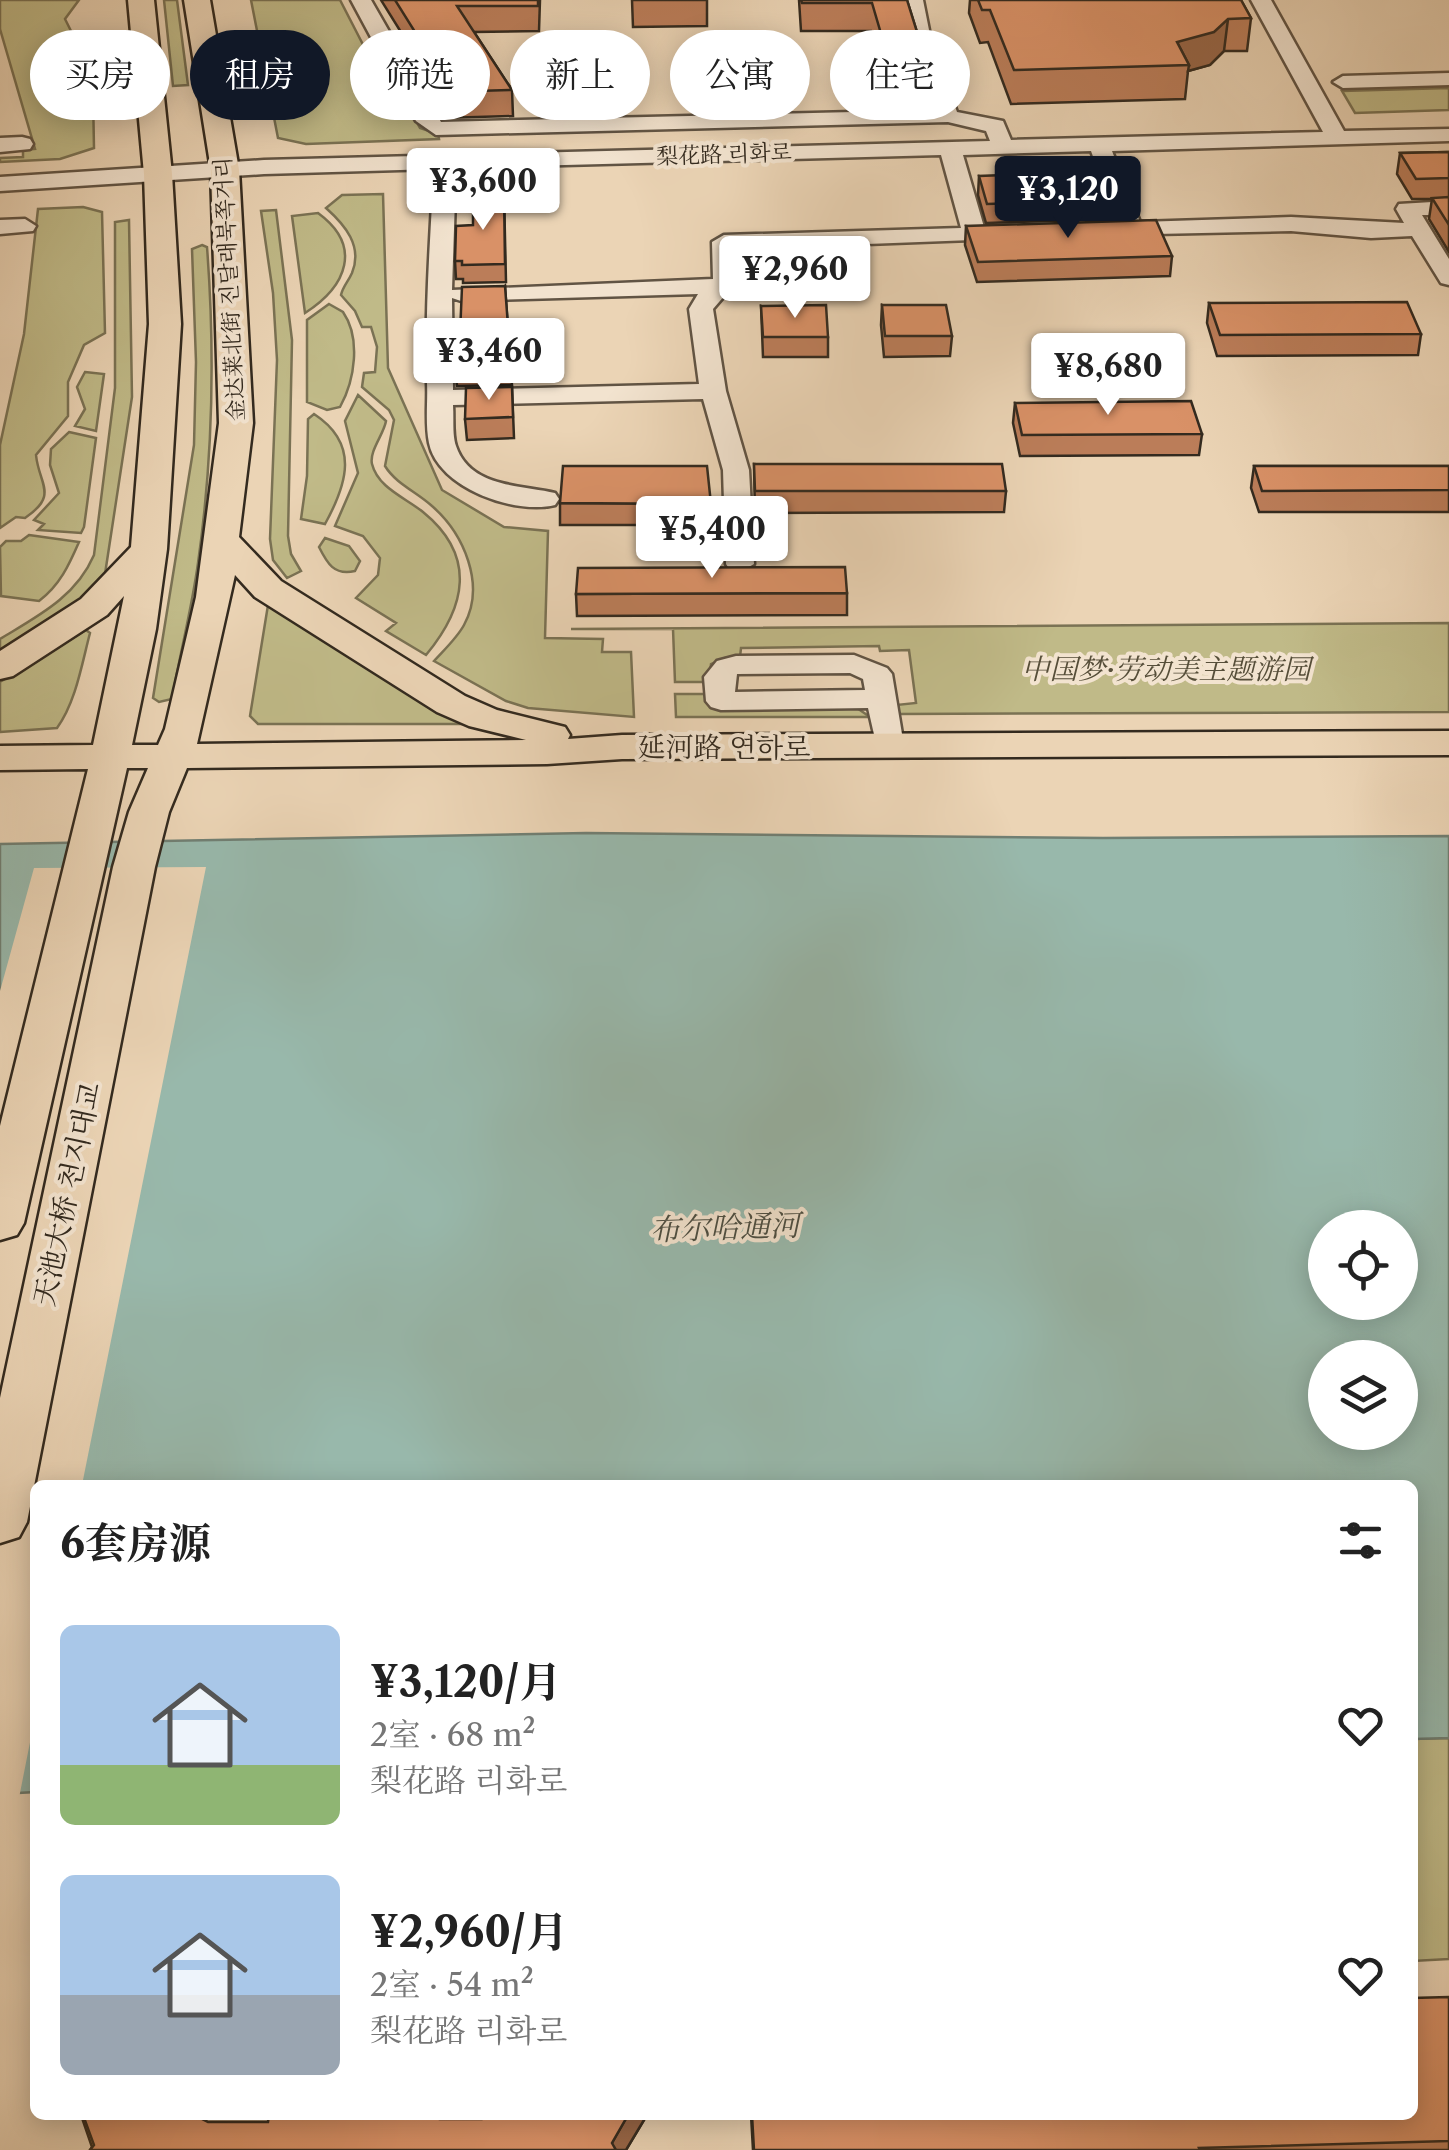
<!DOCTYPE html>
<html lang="zh">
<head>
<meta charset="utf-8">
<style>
	body { margin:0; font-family:"Libre Caslon Text","Noto Serif SC","Noto Serif KR",serif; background:#f2f2f2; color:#222; height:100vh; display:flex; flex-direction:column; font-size:38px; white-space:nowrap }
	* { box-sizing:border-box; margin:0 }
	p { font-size:32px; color:#767676 }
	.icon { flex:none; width:55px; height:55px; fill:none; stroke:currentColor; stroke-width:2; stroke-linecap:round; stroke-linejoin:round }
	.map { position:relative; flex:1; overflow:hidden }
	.side { position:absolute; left:30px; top:1480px; width:1388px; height:640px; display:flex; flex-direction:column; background:#fff; border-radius:15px; box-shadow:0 5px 25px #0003 }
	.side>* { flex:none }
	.top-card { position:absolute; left:30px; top:30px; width:1390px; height:90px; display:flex; gap:20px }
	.buttons { position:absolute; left:1308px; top:1210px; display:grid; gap:20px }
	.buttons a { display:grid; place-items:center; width:110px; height:110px; border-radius:50%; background:#fff; box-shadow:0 5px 25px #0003; font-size:50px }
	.price { position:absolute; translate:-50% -85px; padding:0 22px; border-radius:10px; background:#fff; color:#222; font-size:32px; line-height:65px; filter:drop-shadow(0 2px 5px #0008) }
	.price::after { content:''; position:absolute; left:50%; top:60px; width:30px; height:22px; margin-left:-15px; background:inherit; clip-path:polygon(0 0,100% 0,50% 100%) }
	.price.current { background:#111827; color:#fff }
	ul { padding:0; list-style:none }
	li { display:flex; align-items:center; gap:30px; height:250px; padding:0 30px }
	li span { display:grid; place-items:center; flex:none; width:280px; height:200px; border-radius:15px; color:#555 }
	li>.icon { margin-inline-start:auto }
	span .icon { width:120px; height:120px; fill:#fffc; stroke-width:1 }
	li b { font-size:42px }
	h2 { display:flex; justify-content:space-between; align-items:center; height:120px; padding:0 30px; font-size:42px }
	.tag { padding:0 35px; border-radius:45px; background:#fff; box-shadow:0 5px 25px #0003; font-size:35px; line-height:90px }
	.tag.current { background:#111827; color:#fff }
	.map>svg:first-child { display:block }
	.green { fill:#c0ba88; stroke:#7a7254; stroke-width:2.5 }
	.water { fill:#98b8ab; stroke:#707f73; stroke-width:2.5; fill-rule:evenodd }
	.pier { fill:#ebd4b5 }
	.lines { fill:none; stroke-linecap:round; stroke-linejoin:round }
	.minor-casing { stroke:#615444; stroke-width:5 }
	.major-casing { stroke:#332a1f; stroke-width:5 }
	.minor { fill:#f2e3cf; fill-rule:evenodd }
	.major { fill:#ebd4b5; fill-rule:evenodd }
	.wall { fill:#bb7d59; stroke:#332a1f; stroke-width:2.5 }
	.shaded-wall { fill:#986648; stroke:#332a1f; stroke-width:2.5 }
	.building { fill:#d99167; stroke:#332a1f; stroke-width:2.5 }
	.labels { text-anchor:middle; stroke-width:8; stroke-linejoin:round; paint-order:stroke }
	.far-street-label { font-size:22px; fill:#332a1f; stroke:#f2e3cf }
	.park-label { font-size:28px; font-style:italic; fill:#564e39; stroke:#f2e3cf }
	.street-label { font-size:28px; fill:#332a1f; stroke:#f2e3cf }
	.water-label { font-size:30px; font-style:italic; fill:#4c4e42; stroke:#f2e3cf }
</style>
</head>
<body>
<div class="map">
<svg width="1449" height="2150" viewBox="0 0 1449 2150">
	<rect width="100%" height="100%" fill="#ebd4b5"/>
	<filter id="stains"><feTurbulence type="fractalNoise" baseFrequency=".002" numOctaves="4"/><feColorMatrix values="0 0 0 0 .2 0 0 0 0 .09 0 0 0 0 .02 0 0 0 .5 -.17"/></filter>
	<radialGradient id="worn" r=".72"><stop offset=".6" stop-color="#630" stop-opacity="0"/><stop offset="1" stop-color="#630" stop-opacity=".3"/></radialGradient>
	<!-- green -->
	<path class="green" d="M0 0H79L65 19 73 35 92 42 94 148 60 159 0 162V158L23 157V150L35 149 0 29Z
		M164 0H177L188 85 173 86Z
		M251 0H340L390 97 402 96 420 128 438 134 439 139 306 144 278 138Z
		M1449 88V110L1355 113 1342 91Z
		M383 194 388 368 442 490 504 527 548 531 545 638 603 639 602 652H631L634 717 528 708 506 701 434 661C444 650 457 638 464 625 486 585 464 534 432 506 417 492 396 484 385 466L394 420 389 410 362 387 364 373 375 372 377 347 371 327H362L355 311 341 295C343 286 348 282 352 273 363 246 345 225 326 208L342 195Z
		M83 207 102 212 105 333 84 345 68 382V416L36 455C39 485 59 495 25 518L16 517 0 528V445L24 334 38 209Z
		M276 210 292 340 288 536 291 554 301 571 287 578 273 560 270 539 277 360 273 293 261 211Z
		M318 213C363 246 347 286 305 313L292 216Z
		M129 220 132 397 105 574 94 591 0 654V639C38 616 76 597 94 555L115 388V222Z
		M202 245 207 247C215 352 213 458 198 563 192 608 180 653 172 699L159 702 153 698 194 445 196 362 192 249Z
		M329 304 343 312C361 338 355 380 340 407L327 410 307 402V320Z
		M85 372 104 374 96 431 75 426 85 409 77 387Z
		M358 395 386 421C384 434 369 451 372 464 378 488 406 498 423 512 477 556 466 607 426 655L386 631 396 623 356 598 378 575 380 558 363 536 335 526 358 473 345 421Z
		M314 414C360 444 347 484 325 524L301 519 307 476 308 419Z
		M69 432 96 438 84 527 81 533 38 530 44 524 34 520 59 493 50 465 51 449Z
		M29 535 79 542C69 565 60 585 39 601L1 596 0 547 6 541H21Z
		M325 538 349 546 360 561 355 571C334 576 327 563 319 547Z
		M268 605 466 724H258L250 716Z
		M1449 623V712L897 714 896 705 916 703 909 650 880 651 879 646 741 648 740 657 725 658 711 664 709 682H675L673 629H571Z
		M86 630 90 633C82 663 76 702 57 728L0 732V682Z
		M675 694H709L710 707 854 706 870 717H676Z
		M1449 1738V1959L1413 1961 1412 1739Z"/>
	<!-- water -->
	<path class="water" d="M586 833 1103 838 1449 836V1738L1413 1739 1412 1485H35V1792L0 1794V844ZM1325 1228H1400V1302H1325ZM1325 1358H1400V1432H1325Z"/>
	<!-- pier -->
	<path class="pier" d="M206 867 82 1485H35V1717L19 1798 0 1799V991L34 868Z"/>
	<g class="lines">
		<defs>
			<path id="minor" d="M351 0H371L441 122 935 110 910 35 903 0H923L930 35 957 112 1003 121 1011 140 1323 132 1251 0H1271L1344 131 1449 129V141L1112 151 1140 222 1291 217 1404 223 1396 209 1399 204 1449 201V215H1422L1449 259V285L1441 283 1412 236 1371 238 1291 231 1108 235 1105 230 1108 225 1117 223 1091 151 963 155 984 227 1022 228 1026 233 1022 238 736 249 738 280 713 309 726 391 749 470 754 564 740 572 730 570 726 564 723 470 703 399 453 405C454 418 452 435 456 446 470 488 522 485 555 493L559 499 555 505C515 515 438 488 429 443 425 423 428 401 427 383 425 312 430 240 434 169L264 174 0 191V177L264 160 990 141 986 131 948 122 436 135 416 121ZM941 155 961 228 724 235 712 242 713 279 452 290 456 168ZM698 294 689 309 699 384 453 390 452 298 461 301Z
				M1449 73V85L1343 88 1333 82 1343 76Z
				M22 137 30 139 33 144 30 149 0 152V138Z
				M25 219 36 226 33 231 0 234V220Z
				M854 655 887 668 892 674 904 746 900 752H878L868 708 721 710 711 707 706 701 704 677 717 661 736 656ZM850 673 863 679 865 690 735 692 737 674Z"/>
			<path id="major" d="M128 0H154L172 174 181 324 167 549 156 629 132 745H158L165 729 196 597 219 423 211 170 184 0H210L239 170 253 423 239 537 281 581 465 696 497 710 565 727 570 735 568 739 622 735 1449 731V755L622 759 547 764 187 768 169 812 155 867 27 1522 19 1537 0 1543V1398L113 867 129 812 148 768H127L24 1223 17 1235 0 1240V1126L88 769 0 770V746L93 745 124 596 107 615 13 676 0 679V651L81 599 131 547 149 324 144 174ZM235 575 255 597 437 712 469 726 526 740 197 744Z"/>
		</defs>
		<!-- minor casing -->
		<use href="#minor" class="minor-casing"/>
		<!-- major casing -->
		<use href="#major" class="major-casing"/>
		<!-- minor -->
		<use href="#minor" class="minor"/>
		<!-- major -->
		<use href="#major" class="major"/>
	</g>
	<!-- wall -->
	<path class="wall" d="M381 0H540L539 31 474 32 512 90 513 116 443 118 442 98Z
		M632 0H707V26L633 27Z
		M799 0H907L931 77 930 106 893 107 871 31H801Z
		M970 0H1241L1251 18 1247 51H1224L1210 65 1188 71 1185 99 1011 104 988 42 980 43 969 13Z
		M1449 152V252L1429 219 1432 199H1412L1397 174 1400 153Z
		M979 176 1114 200 1112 219 986 223 978 195Z
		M504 193 506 282 463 283V279H456L455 261 473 225Z
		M966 226 1172 256 1170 276 977 282 965 245Z
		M505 286 512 385 457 386 455 368 460 334Z
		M1209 303 1421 334 1418 355 1217 356 1207 323Z
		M882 305 952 336 950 356 884 357 881 325Z
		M761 306 828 337V357H763Z
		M512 387 514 438 467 440 465 419Z
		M1015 403 1202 434 1199 455 1020 456 1013 423Z
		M754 464 1006 491 1004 512 755 513Z
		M1254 466H1449V512H1259L1251 488Z
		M560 503 711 504V525H560Z
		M847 593V615L577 616 576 594Z
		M1449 1997V2150H753L751 2115H1412Z
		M81 2115H194L208 2122H268L269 2115H442V2119H482L488 2115H647L626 2150H90L92 2147Z"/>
	<!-- shaded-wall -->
	<path class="shaded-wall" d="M1228 19 1224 51 1210 65 1188 71 1189 65 1177 42Z
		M628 2115H647L626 2150H612V2143Z"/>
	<!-- building -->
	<path class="building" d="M395 0H538V6H457L512 90 441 92 442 75Z
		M801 0H907L931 77 894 78 872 3H802Z
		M978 0H1241L1251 18 1228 19 1214 32 1177 42 1189 65 1014 70 990 10H982Z
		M1449 152V178L1416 179 1400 153Z
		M1103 171 1114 200 987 204 979 176Z
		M504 193 505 264 462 265V261H455L456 226 473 225V194Z
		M1449 197V225L1432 198Z
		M1156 220 1172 256 978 262 966 226Z
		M505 286 511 366 455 368V334H460L462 287Z
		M1407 302 1421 334 1220 335 1209 303Z
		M826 305 828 337H763L761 306Z
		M882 305H946L952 336H885Z
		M512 387 513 417 465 419 466 388Z
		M1191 401 1202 434 1022 435 1015 403Z
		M754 464H1002L1006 491H755Z
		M563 466H707L711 504 560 503Z
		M1254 466H1449V490L1262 491Z
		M845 567 847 593 576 594 578 568Z
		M1449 1997V2141L1199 2148 1200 2150H754L752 2115H1412V1998Z
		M83 2115H194L208 2122H268L269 2115H440V2119H482L488 2115H628L612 2143 616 2150H90L94 2145Z"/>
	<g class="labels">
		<!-- far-street labels -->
		<g class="far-street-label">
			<text transform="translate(724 154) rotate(-2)" y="8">梨花路 리화로</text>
			<text transform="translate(229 289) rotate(-93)" y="8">金达莱北街 진달래북쪽거리</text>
		</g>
		<!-- park labels -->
		<g class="park-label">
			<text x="1166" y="679">中国梦·劳动美主题游园</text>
		</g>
		<!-- street labels -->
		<g class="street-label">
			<text x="724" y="757">延河路 연하로</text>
			<text transform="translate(67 1194) rotate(-78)" y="10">天池大桥 천지대교</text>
		</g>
		<!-- water labels -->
		<g class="water-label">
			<text transform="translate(725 1228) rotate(-2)" y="10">布尔哈通河</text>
		</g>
	</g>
	<rect width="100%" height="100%" filter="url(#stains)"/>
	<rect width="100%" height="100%" fill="url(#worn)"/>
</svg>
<div class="buttons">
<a><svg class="icon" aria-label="locate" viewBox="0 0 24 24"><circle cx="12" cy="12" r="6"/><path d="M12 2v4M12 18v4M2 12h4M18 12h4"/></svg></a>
<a><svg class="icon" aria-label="layers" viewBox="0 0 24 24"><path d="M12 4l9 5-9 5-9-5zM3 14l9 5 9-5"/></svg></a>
</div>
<b class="price" style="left:483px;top:233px">¥3,600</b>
<b class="price current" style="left:1068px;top:241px">¥3,120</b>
<b class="price" style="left:795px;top:321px">¥2,960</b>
<b class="price" style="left:489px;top:403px">¥3,460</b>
<b class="price" style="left:1108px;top:418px">¥8,680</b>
<b class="price" style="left:712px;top:581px">¥5,400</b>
<div class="top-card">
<a class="tag">买房</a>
<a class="tag current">租房</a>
<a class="tag">筛选</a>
<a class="tag">新上</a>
<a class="tag">公寓</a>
<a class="tag">住宅</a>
</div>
<section class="side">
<h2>6套房源<svg class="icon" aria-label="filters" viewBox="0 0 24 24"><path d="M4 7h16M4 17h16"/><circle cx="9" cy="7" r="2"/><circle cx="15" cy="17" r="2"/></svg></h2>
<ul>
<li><span style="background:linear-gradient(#a9c7e8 70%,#8fb573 0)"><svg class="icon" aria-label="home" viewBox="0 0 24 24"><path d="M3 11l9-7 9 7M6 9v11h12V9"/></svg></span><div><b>¥3,120/月</b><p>2室 · 68 m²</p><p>梨花路 리화로</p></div><svg class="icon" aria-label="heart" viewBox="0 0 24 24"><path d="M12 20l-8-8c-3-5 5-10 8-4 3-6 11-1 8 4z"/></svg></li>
<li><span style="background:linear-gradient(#a9c7e8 60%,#9aa5b1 0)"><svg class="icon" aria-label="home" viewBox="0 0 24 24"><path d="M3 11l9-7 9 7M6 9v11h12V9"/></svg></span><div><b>¥2,960/月</b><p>2室 · 54 m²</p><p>梨花路 리화로</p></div><svg class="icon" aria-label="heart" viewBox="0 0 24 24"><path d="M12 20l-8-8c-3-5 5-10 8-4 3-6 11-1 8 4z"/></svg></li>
</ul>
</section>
</div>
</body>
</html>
